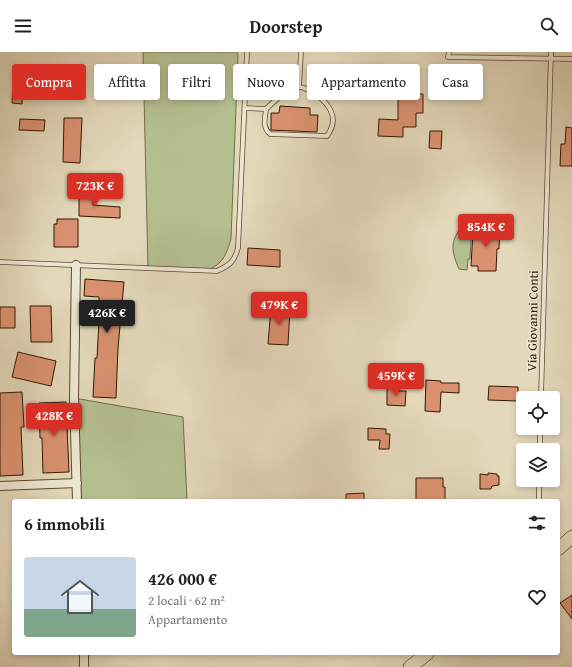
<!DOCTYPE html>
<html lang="it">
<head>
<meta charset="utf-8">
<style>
	body { margin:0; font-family:"Gentium Book Plus",serif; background:#f6f6f6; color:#222; height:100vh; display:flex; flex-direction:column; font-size:15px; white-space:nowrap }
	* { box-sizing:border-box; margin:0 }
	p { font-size:13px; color:#767676 }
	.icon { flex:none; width:22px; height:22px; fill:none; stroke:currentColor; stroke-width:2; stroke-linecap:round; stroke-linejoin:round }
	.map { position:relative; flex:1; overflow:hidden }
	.drawer { position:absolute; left:12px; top:447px; width:548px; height:156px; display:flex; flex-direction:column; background:#fff; border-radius:4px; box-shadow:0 2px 6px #0003 }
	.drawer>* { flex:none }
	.banner { position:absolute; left:12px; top:12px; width:548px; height:36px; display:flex; gap:8px }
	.tools { position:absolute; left:516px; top:339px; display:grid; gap:8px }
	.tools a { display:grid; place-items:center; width:44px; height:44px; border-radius:4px; background:#fff; box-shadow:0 2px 6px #0003; font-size:20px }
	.price { position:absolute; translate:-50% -34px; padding:0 9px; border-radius:4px; background:#d93025; color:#fff; font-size:13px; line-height:26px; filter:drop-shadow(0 1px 2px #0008) }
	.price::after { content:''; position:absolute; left:50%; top:24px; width:12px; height:9px; margin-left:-6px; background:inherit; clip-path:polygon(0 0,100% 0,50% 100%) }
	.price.selected { background:#222; color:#fff }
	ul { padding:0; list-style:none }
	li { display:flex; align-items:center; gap:12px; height:100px; padding:0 12px }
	li span { display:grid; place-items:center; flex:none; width:112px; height:80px; border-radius:4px; color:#555 }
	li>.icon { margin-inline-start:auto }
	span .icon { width:48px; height:48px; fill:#fffc; stroke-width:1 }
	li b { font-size:17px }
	h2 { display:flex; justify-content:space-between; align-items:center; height:48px; padding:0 12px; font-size:17px }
	.chip { padding:0 14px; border-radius:4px; background:#fff; box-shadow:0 2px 6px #0003; font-size:14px; line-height:36px }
	.chip.selected { background:#d93025; color:#fff }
	header { display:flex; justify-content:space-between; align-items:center; height:52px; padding:0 12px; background:#fff; font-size:18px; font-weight:600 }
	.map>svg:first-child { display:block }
	.green { fill:#b4bf90; stroke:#736c48 }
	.building { fill:#da9170; stroke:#321800 }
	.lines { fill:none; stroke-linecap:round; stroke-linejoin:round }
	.lane-casing { stroke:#5e482e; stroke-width:5.5 }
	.street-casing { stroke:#5e482e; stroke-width:10 }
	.primary-casing { stroke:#321800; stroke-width:14 }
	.lane { stroke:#ede6d2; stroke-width:4 }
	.street { stroke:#ede6d2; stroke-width:8 }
	.primary { stroke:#e3d8ba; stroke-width:13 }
	.labels { text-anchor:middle; stroke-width:3; stroke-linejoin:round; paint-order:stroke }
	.street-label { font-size:13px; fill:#321800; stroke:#ede6d2 }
</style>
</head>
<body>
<header><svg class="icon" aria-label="menu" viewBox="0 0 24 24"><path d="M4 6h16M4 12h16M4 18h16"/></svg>Doorstep<svg class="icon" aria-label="search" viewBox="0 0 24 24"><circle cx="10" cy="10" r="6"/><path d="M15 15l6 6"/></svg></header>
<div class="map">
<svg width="572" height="615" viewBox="0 0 572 615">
	<rect width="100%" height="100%" fill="#e3d8ba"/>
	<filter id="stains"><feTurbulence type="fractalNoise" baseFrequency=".005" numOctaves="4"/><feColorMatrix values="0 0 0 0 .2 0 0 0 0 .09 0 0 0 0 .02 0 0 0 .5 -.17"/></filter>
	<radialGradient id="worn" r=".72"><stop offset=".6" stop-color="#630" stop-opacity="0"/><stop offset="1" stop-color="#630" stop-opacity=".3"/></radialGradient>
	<!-- green -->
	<path class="green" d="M143 0H237L238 3 231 187C227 200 224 211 210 217L148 216Z
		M462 174H472L470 207H468L467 218 459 217C451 199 450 189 462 174Z
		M74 346 183 365 187 449H80Z"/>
	<!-- building -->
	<path class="building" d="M13 27 23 28 22 52 12 51Z
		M406 42H423V61H416V75H403V85L378 84 379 67 398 68V47H406Z
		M280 54 310 56V63H318L317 80 271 78V61H279Z
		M64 66H82L80 111 63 110Z
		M20 67 45 68 44 79 19 78Z
		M566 75 572 76V114H560L561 92H565Z
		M430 79H442L441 97 429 96Z
		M79 138 94 139 93 153 120 155V166L79 164Z
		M57 167H78V195H54V172H57Z
		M482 173 500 174 499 197H497L496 219H478V214H471L473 179H482Z
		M248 196 280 198V215L247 213Z
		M85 227 124 230 118 296 116 346 93 345 95 306H97L100 250H99V245L84 244Z
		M30 254H51L52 290H31Z
		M0 255H15V276H0Z
		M271 255 290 256 288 293 268 292Z
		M18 300 56 309 51 334 12 325Z
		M426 328 441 329V331H459V341L441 340 440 360 425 359Z
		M489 334 518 335V349L488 348Z
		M387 336H397V339H406L405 354 387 353Z
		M22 340 24 375H21L23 423 0 424V341Z
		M66 350 69 420 43 421 42 386H40L39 351Z
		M368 376 386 377V382H390L389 397H379L380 388H368Z
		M488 421 497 422V424H499V433L492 434 491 437H480V422L488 423Z
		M416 426H443V435H445V449H416Z
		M364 441V449H346V442Z
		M572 543V567L560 551Z"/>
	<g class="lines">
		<defs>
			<path id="lane" d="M449 0 448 5 572 7
				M299 35 301 0
				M245 56 266 57C272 51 288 37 296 35 301 34 306 37 310 39 328 49 341 65 327 84L270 82C262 75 265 67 266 57
				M0 210 217 219C230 213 234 210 238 196L247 0
				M541 346 551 0
				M540 398V376
				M539 449V428"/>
			<path id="street" d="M76 213 74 346 77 449
				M0 434 77 431
				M84 601V615"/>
			<path id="primary" d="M558 497 572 485
				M410 615 428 601"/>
		</defs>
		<!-- lane casing -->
		<use href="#lane" class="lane-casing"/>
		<!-- street casing -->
		<use href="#street" class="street-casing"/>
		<!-- primary casing -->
		<use href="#primary" class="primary-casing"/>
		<!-- lane -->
		<use href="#lane" class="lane"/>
		<!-- street -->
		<use href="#street" class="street"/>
		<!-- primary -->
		<use href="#primary" class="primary"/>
	</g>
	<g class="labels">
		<!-- street labels -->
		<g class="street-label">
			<text transform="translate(532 269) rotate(-89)" y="5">Via Giovanni Conti</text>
		</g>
	</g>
	<rect width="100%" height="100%" filter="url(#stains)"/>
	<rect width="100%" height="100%" fill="url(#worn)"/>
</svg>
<div class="tools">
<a><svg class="icon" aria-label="locate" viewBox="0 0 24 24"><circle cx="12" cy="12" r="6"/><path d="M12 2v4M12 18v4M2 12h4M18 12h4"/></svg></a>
<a><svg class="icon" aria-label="layers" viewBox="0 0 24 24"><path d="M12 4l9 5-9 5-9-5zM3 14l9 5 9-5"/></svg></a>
</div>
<b class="price" style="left:95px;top:155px">723K €</b>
<b class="price" style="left:486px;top:196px">854K €</b>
<b class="price" style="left:279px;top:274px">479K €</b>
<b class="price selected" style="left:107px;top:282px">426K €</b>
<b class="price" style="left:396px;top:345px">459K €</b>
<b class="price" style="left:54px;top:385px">428K €</b>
<div class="banner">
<a class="chip selected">Compra</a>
<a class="chip">Affitta</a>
<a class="chip">Filtri</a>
<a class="chip">Nuovo</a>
<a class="chip">Appartamento</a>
<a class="chip">Casa</a>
</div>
<section class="drawer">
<h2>6 immobili<svg class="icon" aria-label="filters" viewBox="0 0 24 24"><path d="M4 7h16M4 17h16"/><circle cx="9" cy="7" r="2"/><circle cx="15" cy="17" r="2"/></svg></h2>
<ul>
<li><span style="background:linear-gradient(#c9d6e8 65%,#7fa58c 0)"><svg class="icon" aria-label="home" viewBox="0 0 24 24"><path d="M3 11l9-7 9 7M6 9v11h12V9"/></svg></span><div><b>426 000 €</b><p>2 locali · 62 m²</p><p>Appartamento</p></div><svg class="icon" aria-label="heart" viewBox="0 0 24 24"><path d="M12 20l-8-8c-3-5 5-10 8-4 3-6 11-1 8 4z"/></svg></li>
</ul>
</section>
</div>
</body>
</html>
